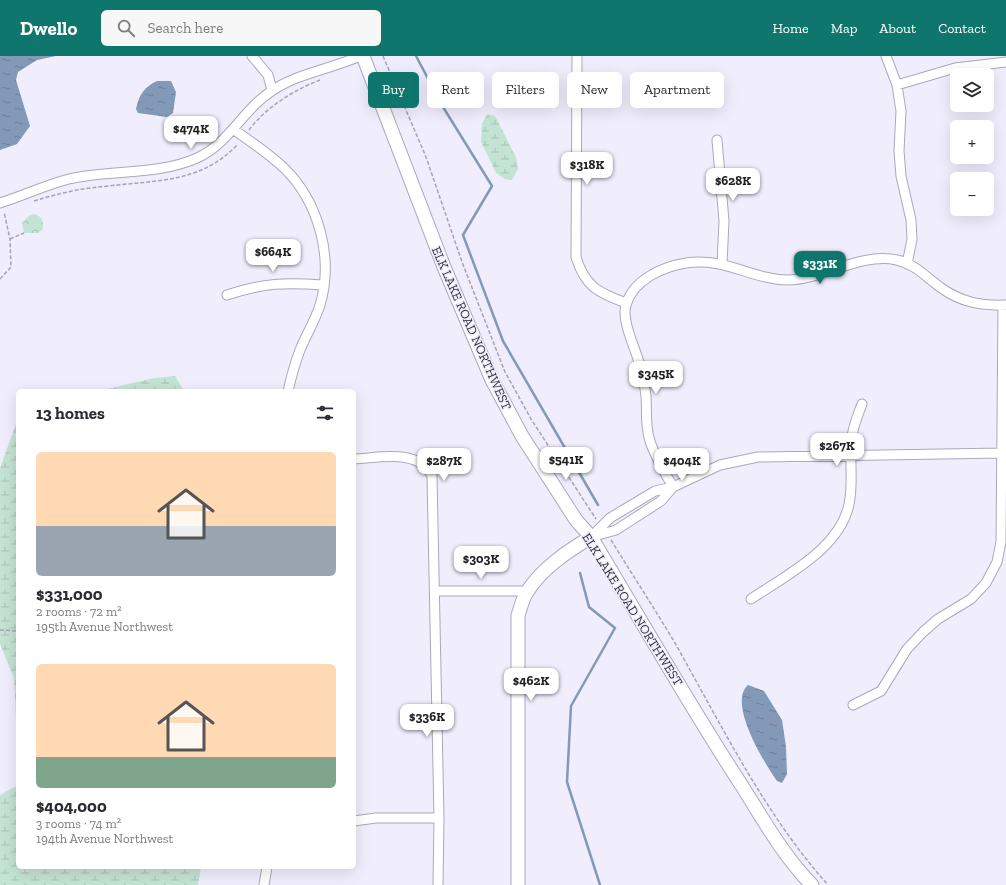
<!DOCTYPE html>
<html lang="en">
<head>
<meta charset="utf-8">
<style>
	body { margin:0; font-family:"Zilla Slab",serif; background:#f7f7f7; color:#2b2b33; height:100vh; display:flex; flex-direction:column; font-size:15px; white-space:nowrap }
	* { box-sizing:border-box; margin:0 }
	p { font-size:13px; color:#7c7c81 }
	.icon { flex:none; width:22px; height:22px; fill:none; stroke:currentColor; stroke-width:2; stroke-linecap:round; stroke-linejoin:round }
	.map { position:relative; flex:1; overflow:hidden }
	.panel { position:absolute; left:16px; top:333px; width:340px; height:480px; display:flex; flex-direction:column; background:#fff; border-radius:6px; box-shadow:0 4px 16px #0002 }
	.panel>* { flex:none }
	.banner { position:absolute; left:368px; top:16px; width:380px; height:36px; display:flex; gap:8px }
	.fabs { position:absolute; left:950px; top:12px; display:grid; gap:8px }
	.fabs a { display:grid; place-items:center; width:44px; height:44px; border-radius:6px; background:#fff; box-shadow:0 4px 16px #0002; font-size:20px }
	.price { position:absolute; translate:-50% -34px; padding:0 9px; border-radius:8px; background:#fff; color:#222; font-size:13px; line-height:26px; filter:drop-shadow(0 1px 2px #0008) }
	.price::after { content:''; position:absolute; left:50%; top:24px; width:12px; height:9px; margin-left:-6px; background:inherit; clip-path:polygon(0 0,100% 0,50% 100%) }
	.price.active { background:#0f766e; color:#fff }
	ul { padding:0; list-style:none }
	li { display:grid; align-content:center; gap:8px; height:212px; padding:0 20px }
	li span { display:grid; place-items:center; height:124px; border-radius:6px; color:#555 }
	li>.icon { margin-inline-start:auto }
	span .icon { width:72px; height:72px; fill:#fffc; stroke-width:1 }
	li b { font-size:17px }
	h2 { display:flex; justify-content:space-between; align-items:center; height:48px; padding:0 20px; font-size:17px }
	.pill { padding:0 14px; border-radius:6px; background:#fff; box-shadow:0 4px 16px #0002; font-size:14px; line-height:36px }
	.pill.active { background:#0f766e; color:#fff }
	header { display:flex; align-items:center; gap:24px; box-sizing:border-box; height:56px; padding:0 20px; background:#0f766e; color:#fff }
	header strong { font-size:19px }
	nav { display:flex; gap:22px; margin-inline-start:auto; font-size:14px }
	.search { width:280px; height:36px; background:#f7f7f7; display:flex; align-items:center; gap:10px; box-sizing:border-box; padding:0 14px; border-radius:6px; color:#7c7c81; font-size:15px }
	.map>svg:first-child { display:block }
	.wetland { fill:url(#wetland-marsh) }
	.park { fill:url(#park-crowns) }
	.water { fill:url(#water-ripples) }
	.lines { fill:none; stroke-linecap:round; stroke-linejoin:round }
	.stream { stroke:#8399b8; stroke-width:2.5 }
	.street-casing { stroke:#aba8bb; stroke-width:11 }
	.secondary-casing { stroke:#aba8bb; stroke-width:15 }
	.path { stroke:#a6a4b1; stroke-width:1.5; stroke-dasharray:4 2; stroke-linecap:butt }
	.street { stroke:#fff; stroke-width:9 }
	.secondary { stroke:#fff; stroke-width:13 }
	.labels { text-anchor:middle; stroke-width:3; stroke-linejoin:round; paint-order:stroke }
	.street-label { font-size:13px; fill:#302f37; stroke:#f0edfd }
</style>
</head>
<body>
<header>
<strong>Dwello</strong>
<div class="search"><svg class="icon" aria-label="search" viewBox="0 0 24 24"><circle cx="10" cy="10" r="6"/><path d="M15 15l6 6"/></svg>Search here</div>
<nav><a>Home</a><a>Map</a><a>About</a><a>Contact</a></nav>
</header>
<div class="map">
<svg width="1006" height="829" viewBox="0 0 1006 829">
	<defs>
		<pattern id="wetland-marsh" width="20" height="14" patternUnits="userSpaceOnUse"><rect width="20" height="14" fill="#c3e3d3"/><path d="M1 5h8M5 5V1M11 12h8M15 12V8" fill="none" stroke="#a8c3b6"/></pattern>
		<pattern id="park-crowns" width="20" height="18" patternUnits="userSpaceOnUse"><rect width="20" height="18" fill="#c3e3d3"/><path d="M2 6a3 3 0 1 1 6 0M12 15a3 3 0 1 1 6 0" fill="none" stroke="#a8c3b6"/></pattern>
		<pattern id="water-ripples" width="26" height="14" patternUnits="userSpaceOnUse"><rect width="26" height="14" fill="#8399b8"/><path d="M2 4q2-2 4 0t4 0M15 11q2-2 4 0t4 0" fill="none" stroke="#6c7d96"/></pattern>
	</defs>
	<rect width="100%" height="100%" fill="#f0edfd"/>
	<!-- wetland -->
	<path class="wetland" d="M487 58 495 60 516 101 518 113 512 124 505 123 496 117 481 86 482 68Z
		M175 320 184 335H99L154 322Z
		M18 367V668L16 660 14 622 0 588V412L16 368Z
		M18 729V811H201L198 829H0V739Z"/>
	<!-- park -->
	<path class="park" d="M34 158C43 161 43 165 43 173L38 177H24L22 167 29 160Z"/>
	<!-- water -->
	<path class="water" d="M0 0H56L37 4 18 16 16 24 30 70 17 88 0 94Z
		M157 25H171L176 36 173 57 167 61 138 57 136 53C139 39 144 31 157 25Z
		M748 629 764 635 782 664 786 691 787 718 782 727 777 725C765 708 727 647 748 629Z"/>
	<g class="lines">
		<!-- stream -->
		<path class="stream" d="M416 0 443 51 492 130 463 179 503 285 598 449
			M580 517 589 551 615 572 571 650 567 726 600 829"/>
		<defs>
			<path id="street" d="M252 0 268 19 272 34
				M577 0 576 201C585 231 599 237 626 247
				M886 0 897 29 901 55 899 95 901 120 911 164 912 183 907 208
				M897 29 955 12 1006 6
				M233 73C250 85 268 97 284 112 319 146 334 202 320 249 315 265 306 279 300 294 295 307 291 322 288 335
				M717 84 724 165 722 208
				M0 147C23 140 45 129 69 123 110 113 157 120 197 102 229 88 243 53 273 34 299 17 331 13 360 0
				M227 239C264 227 285 226 323 229
				M1002 397 758 401 720 409 673 431C665 417 655 401 650 385 645 371 647 355 646 340 645 330 643 320 640 310 636 293 621 265 626 249 633 224 662 211 686 207 725 201 750 223 787 224 824 224 859 196 897 204 915 208 926 221 940 231 960 246 981 250 1006 249
				M354 403C379 402 419 392 432 420L439 762 438 829
				M673 431 661 445 616 474 591 481 610 462 655 435Z
				M435 535H528
				M751 543C788 518 845 490 850 442 853 422 849 401 852 381 853 370 858 359 862 348
				M853 649 881 635 907 593 923 576 938 563 971 543 986 527 997 506 1001 486 1003 249
				M354 765 376 762H439
				M264 829 267 811"/>
			<path id="secondary" d="M363 0 444 211 492 324 522 380 576 464 591 481C641 564 689 649 742 730 763 763 784 801 812 829
				M518 829V559C521 552 522 543 527 536 542 512 568 495 591 481"/>
		</defs>
		<!-- street casing -->
		<use href="#street" class="street-casing"/>
		<!-- secondary casing -->
		<use href="#secondary" class="secondary-casing"/>
		<!-- path -->
		<path class="path" d="M383 0 426 101 462 206 505 316 531 363 596 463
			M249 74C266 51 294 34 320 24
			M34 145C59 137 83 132 109 130 157 124 202 127 238 88
			M10 183 24 177
			M0 223 11 211 10 183 4 156
			M611 484C632 518 654 552 675 587 722 670 764 757 828 829
			M0 574 18 575"/>
		<!-- street -->
		<use href="#street" class="street"/>
		<!-- secondary -->
		<use href="#secondary" class="secondary"/>
	</g>
	<g class="labels">
		<!-- street labels -->
		<g class="street-label">
			<text transform="translate(472 272) rotate(66)" y="5">ELK LAKE ROAD NORTHWEST</text>
			<text transform="translate(633 553) rotate(58)" y="5">ELK LAKE ROAD NORTHWEST</text>
		</g>
	</g>
</svg>
<div class="fabs">
<a><svg class="icon" aria-label="layers" viewBox="0 0 24 24"><path d="M12 4l9 5-9 5-9-5zM3 14l9 5 9-5"/></svg></a>
<a>+</a>
<a>−</a>
</div>
<b class="price" style="left:191px;top:94px">$474K</b>
<b class="price" style="left:587px;top:130px">$318K</b>
<b class="price" style="left:733px;top:146px">$628K</b>
<b class="price" style="left:273px;top:217px">$664K</b>
<b class="price active" style="left:820px;top:229px">$331K</b>
<b class="price" style="left:656px;top:339px">$345K</b>
<b class="price" style="left:837px;top:411px">$267K</b>
<b class="price" style="left:566px;top:425px">$541K</b>
<b class="price" style="left:444px;top:426px">$287K</b>
<b class="price" style="left:682px;top:426px">$404K</b>
<b class="price" style="left:481px;top:524px">$303K</b>
<b class="price" style="left:531px;top:646px">$462K</b>
<b class="price" style="left:427px;top:682px">$336K</b>
<div class="banner">
<a class="pill active">Buy</a>
<a class="pill">Rent</a>
<a class="pill">Filters</a>
<a class="pill">New</a>
<a class="pill">Apartment</a>
</div>
<section class="panel">
<h2>13 homes<svg class="icon" aria-label="filters" viewBox="0 0 24 24"><path d="M4 7h16M4 17h16"/><circle cx="9" cy="7" r="2"/><circle cx="15" cy="17" r="2"/></svg></h2>
<ul>
<li><span style="background:linear-gradient(#ffd9b3 60%,#9aa5b1 0)"><svg class="icon" aria-label="home" viewBox="0 0 24 24"><path d="M3 11l9-7 9 7M6 9v11h12V9"/></svg></span><div><b>$331,000</b><p>2 rooms · 72 m²</p><p>195th Avenue Northwest</p></div></li>
<li><span style="background:linear-gradient(#ffd9b3 75%,#7fa58c 0)"><svg class="icon" aria-label="home" viewBox="0 0 24 24"><path d="M3 11l9-7 9 7M6 9v11h12V9"/></svg></span><div><b>$404,000</b><p>3 rooms · 74 m²</p><p>194th Avenue Northwest</p></div></li>
</ul>
</section>
</div>
</body>
</html>
